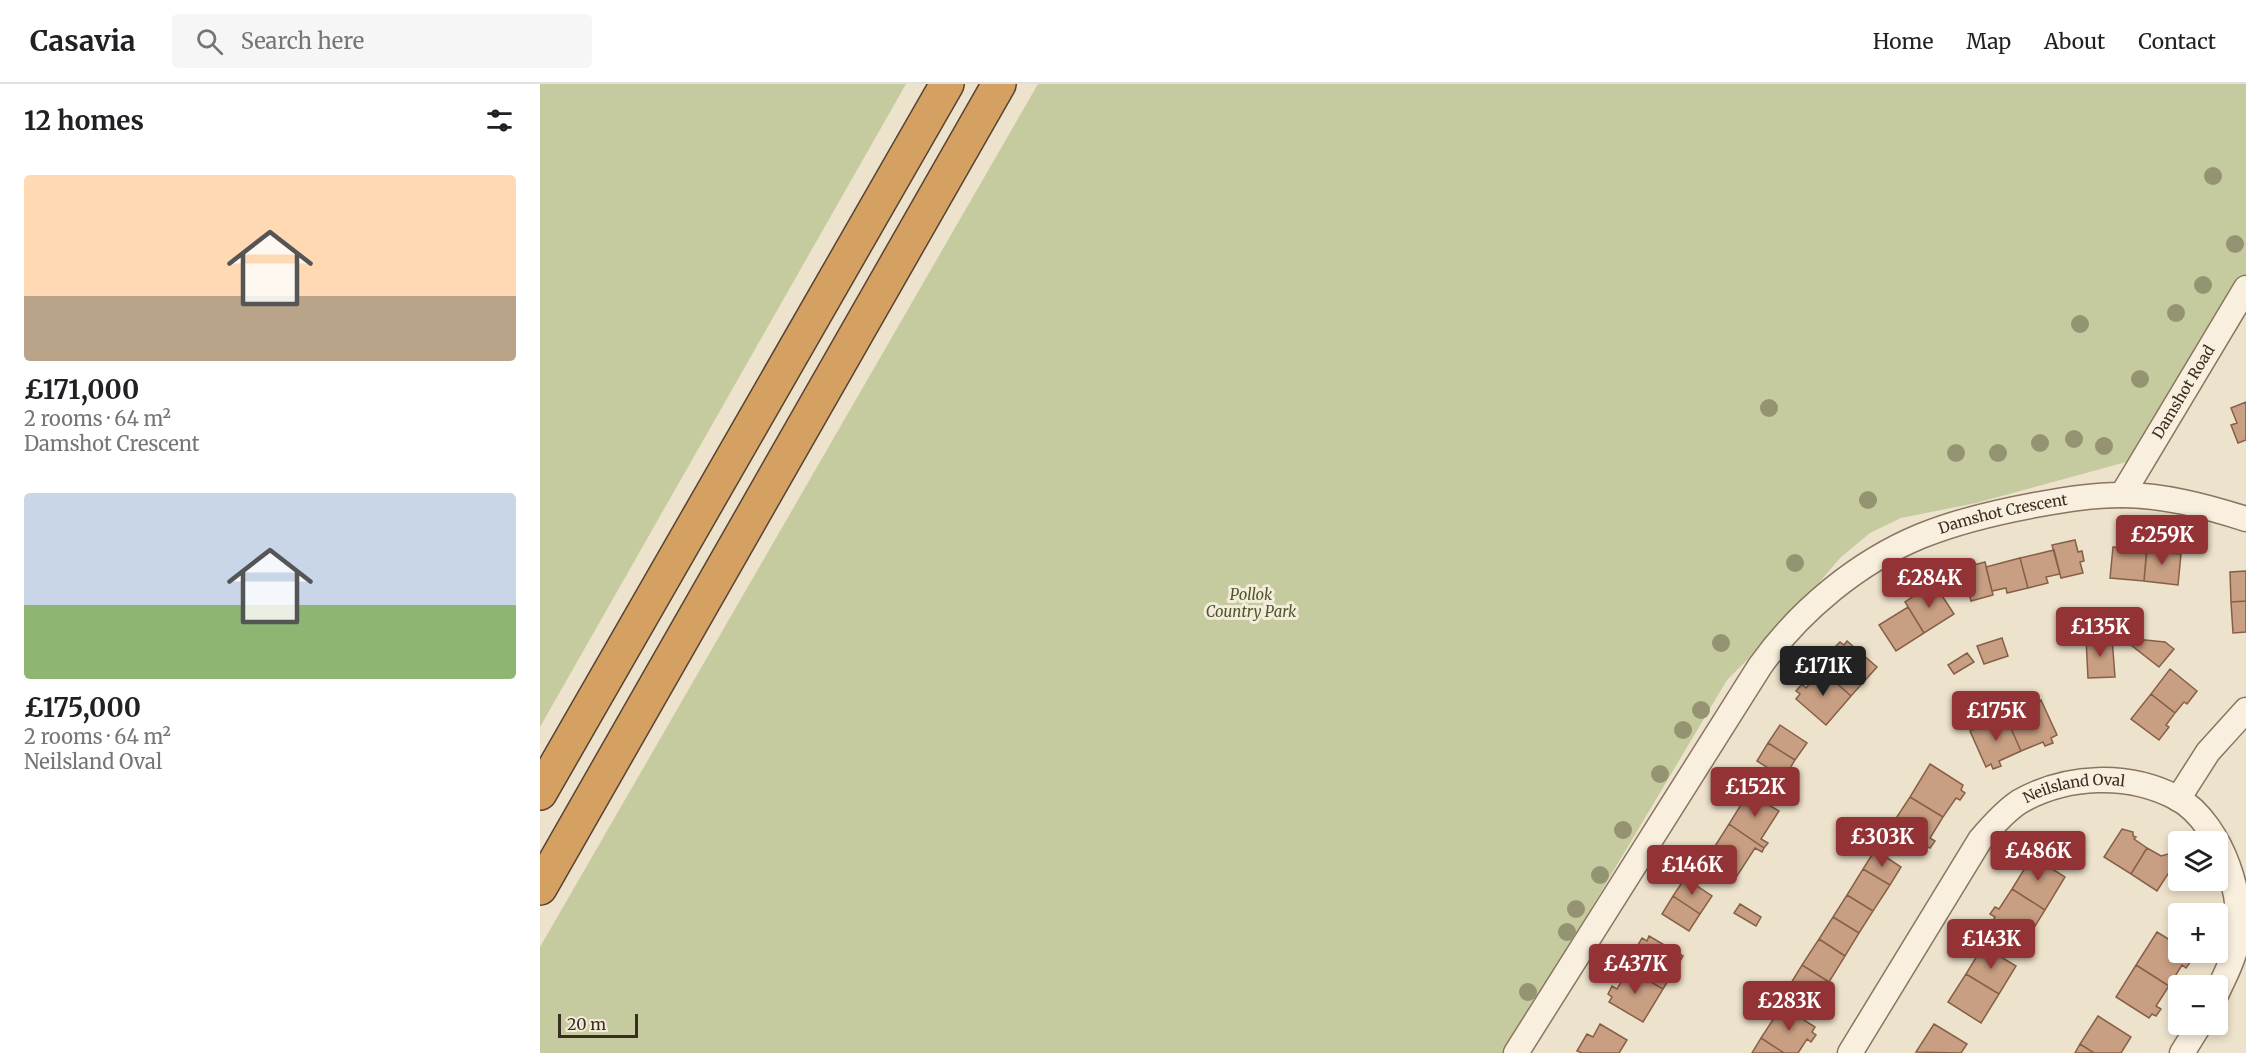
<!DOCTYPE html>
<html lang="en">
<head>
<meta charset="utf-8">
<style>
	body { margin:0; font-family:Merriweather,serif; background:#f6f6f6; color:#202124; height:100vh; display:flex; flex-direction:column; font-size:22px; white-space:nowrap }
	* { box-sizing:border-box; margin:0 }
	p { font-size:20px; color:#757577 }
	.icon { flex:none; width:33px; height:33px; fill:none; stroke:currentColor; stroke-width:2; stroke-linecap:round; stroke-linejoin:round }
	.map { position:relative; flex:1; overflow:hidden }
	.side { display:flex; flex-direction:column; background:#fff; width:540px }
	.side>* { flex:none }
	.controls { position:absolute; left:1628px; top:747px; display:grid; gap:12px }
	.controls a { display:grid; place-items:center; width:60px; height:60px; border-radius:6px; background:#fff; box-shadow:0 3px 9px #0003; font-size:30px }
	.scale { position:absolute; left:18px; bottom:15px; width:80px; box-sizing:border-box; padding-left:6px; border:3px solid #3a2d22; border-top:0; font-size:16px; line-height:21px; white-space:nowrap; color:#3a2d22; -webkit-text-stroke:4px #f4ecda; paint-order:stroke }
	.price { position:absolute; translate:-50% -51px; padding:0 14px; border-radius:6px; background:#943335; color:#fff; font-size:20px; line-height:39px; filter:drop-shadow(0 2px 3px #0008) }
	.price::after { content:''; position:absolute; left:50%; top:36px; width:18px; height:14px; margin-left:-9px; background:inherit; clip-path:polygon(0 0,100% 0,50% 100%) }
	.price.selected { background:#222; color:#fff }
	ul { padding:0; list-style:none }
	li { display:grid; align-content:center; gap:12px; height:318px; padding:0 24px }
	li span { display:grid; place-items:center; height:186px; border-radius:6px; color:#555 }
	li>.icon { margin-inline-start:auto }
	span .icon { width:108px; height:108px; fill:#fffc; stroke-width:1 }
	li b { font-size:26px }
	h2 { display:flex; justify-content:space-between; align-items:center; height:72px; padding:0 24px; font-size:26px }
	header { display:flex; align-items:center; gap:36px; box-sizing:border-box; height:84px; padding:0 30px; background:#fff; border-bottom:2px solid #e0e0e0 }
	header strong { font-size:28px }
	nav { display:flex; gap:33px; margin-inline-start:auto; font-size:21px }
	.search { width:420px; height:54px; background:#f6f6f6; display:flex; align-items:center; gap:15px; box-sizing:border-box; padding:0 21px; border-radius:6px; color:#757577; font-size:22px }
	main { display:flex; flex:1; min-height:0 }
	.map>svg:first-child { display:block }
	.green { fill:#c6cb9f }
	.building { fill:#c89f83; stroke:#875f47; stroke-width:1.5 }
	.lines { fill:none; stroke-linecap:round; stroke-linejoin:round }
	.minor-casing { stroke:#897560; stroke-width:27 }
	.motorway-casing { stroke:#574333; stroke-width:36 }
	.minor { stroke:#f8efde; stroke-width:24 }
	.motorway { stroke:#d5a162; stroke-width:33 }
	.tree { fill:#949472 }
	.labels { text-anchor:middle; stroke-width:6; stroke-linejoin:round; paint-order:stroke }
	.street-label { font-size:15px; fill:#3a2d22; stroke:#f4ecda }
	.park-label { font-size:15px; font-style:italic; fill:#4b552a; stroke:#f4ecda }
</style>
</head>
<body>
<header>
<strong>Casavia</strong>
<div class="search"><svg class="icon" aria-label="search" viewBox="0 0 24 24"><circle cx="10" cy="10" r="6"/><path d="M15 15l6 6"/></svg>Search here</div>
<nav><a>Home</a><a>Map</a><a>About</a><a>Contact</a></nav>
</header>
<main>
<section class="side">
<h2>12 homes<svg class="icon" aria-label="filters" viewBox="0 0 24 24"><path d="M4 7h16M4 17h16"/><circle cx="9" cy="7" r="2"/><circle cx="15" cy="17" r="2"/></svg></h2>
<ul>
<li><span style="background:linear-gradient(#ffd9b3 65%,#b9a48a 0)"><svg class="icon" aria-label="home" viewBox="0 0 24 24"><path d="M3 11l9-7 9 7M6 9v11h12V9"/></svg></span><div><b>£171,000</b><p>2 rooms · 64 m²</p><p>Damshot Crescent</p></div></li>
<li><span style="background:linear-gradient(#c9d6e8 60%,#8fb573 0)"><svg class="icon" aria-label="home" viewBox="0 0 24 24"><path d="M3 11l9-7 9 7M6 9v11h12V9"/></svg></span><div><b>£175,000</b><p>2 rooms · 64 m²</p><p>Neilsland Oval</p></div></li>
</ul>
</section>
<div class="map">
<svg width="1706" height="969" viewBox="0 0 1706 969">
	<rect width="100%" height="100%" fill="#ede2cb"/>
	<!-- green -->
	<path class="green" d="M0 0H366L0 643Z
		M498 0H1706V192L1590 377 1436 419 1361 434 1330 449 1300 474 1249 534 1187 596 965 969H0V863Z"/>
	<!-- building -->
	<path class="building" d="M1706 318V356L1698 359 1691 341 1697 339 1691 324Z
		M1535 456 1538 468 1542 467 1544 477 1540 478 1543 489 1521 494 1512 461Z
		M1607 461 1627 463 1626 469 1641 470 1638 501 1604 497Z
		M1573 463 1607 466 1604 497 1570 494Z
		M1514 466 1520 490 1506 493 1508 499 1488 504 1480 474Z
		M1480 474 1488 504 1467 509 1466 504 1452 507 1446 483Z
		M1445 478 1453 511 1431 517 1428 506H1425L1422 497 1426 496 1423 484Z
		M1706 487V517L1691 518 1690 488Z
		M1397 504 1414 530 1384 549 1365 518 1381 507 1384 512Z
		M1706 517V548L1693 549 1691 518Z
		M1368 523 1384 549 1356 567 1339 541Z
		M1462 554 1468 572 1444 580 1437 562Z
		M1572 554 1575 593 1548 594 1546 555Z
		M1595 555 1625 558 1634 565 1619 583 1591 561Z
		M1307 557 1337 583 1311 612 1282 586 1298 568 1294 564 1300 558 1304 561Z
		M1427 569 1434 578 1414 590 1408 581Z
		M1630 585 1657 607 1647 620 1644 618 1635 629 1611 610Z
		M1282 586 1311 612 1286 641 1256 615 1260 610 1256 607 1262 600 1266 604Z
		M1611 610 1635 629 1626 641 1629 643 1619 656 1591 635Z
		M1501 616 1517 651 1511 654 1513 659 1505 662 1503 658 1481 667 1465 631Z
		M1465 631 1481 667 1459 677 1461 682 1453 685 1451 680 1446 683 1430 647Z
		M1240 641 1267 659 1255 676 1228 659Z
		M1228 659 1255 676 1244 694 1217 677Z
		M1390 680 1423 701 1421 706 1425 709 1420 716 1416 714 1403 733 1370 713Z
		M1209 708 1220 715 1224 710 1233 715 1229 721 1239 727 1221 755 1228 759 1224 764 1189 740Z
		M1370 713 1403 733 1390 754 1395 757 1390 764 1385 762 1382 766 1349 745Z
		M1189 740 1224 764 1222 768 1215 764 1197 792 1187 785 1184 791 1175 786 1179 780 1168 773Z
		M1582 745 1593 748V752L1596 753 1594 755 1607 764 1591 790 1564 773Z
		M1607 764 1621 772 1628 770 1635 779 1617 807 1591 790Z
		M1335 766 1361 783 1350 801 1323 785Z
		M1492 772 1525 793 1505 826 1472 805 1485 784 1480 782 1485 774 1489 777Z
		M1323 785 1350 801 1333 827 1307 811Z
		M1145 794 1172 812 1160 830 1133 812Z
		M1472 805 1505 826 1485 858 1452 838 1455 833 1450 830 1455 823 1459 825Z
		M1307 811 1333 827 1319 849 1293 833Z
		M1133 812 1160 830 1149 847 1122 830Z
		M1200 820 1221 833 1216 842 1194 829Z
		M1293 833 1319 849 1305 872 1279 855Z
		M1617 848 1638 861V868L1650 869 1647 874 1651 877 1646 884 1642 881 1629 902 1596 881Z
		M1109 852 1143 872 1123 905 1089 885 1102 864 1098 861 1102 854 1107 857Z
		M1279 855 1305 872 1289 898 1262 881Z
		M1443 862 1476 882 1459 910 1426 890Z
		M1262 881 1289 898 1277 916 1251 899Z
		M1596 881 1629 902 1616 922 1621 925 1616 932 1612 930 1609 934 1576 913Z
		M1089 885 1123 905 1103 938 1069 918 1072 913 1068 910 1072 902 1077 905Z
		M1426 890 1459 910 1441 939 1408 918Z
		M1242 922 1275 943 1272 948 1276 951 1271 958 1267 955 1258 969H1244L1221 954Z
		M1558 932 1591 953 1581 969H1554L1540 960Z
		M1060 940 1087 956 1079 969H1042L1037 967 1047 950 1053 953Z
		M1394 940 1427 960 1421 969 1376 968Z
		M1221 954 1244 969H1212Z
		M1540 960 1554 969H1535Z"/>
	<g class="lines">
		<defs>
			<g id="minor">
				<path id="s1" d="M1582 411 1706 204"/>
				<path d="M1638 715 1668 668 1706 626"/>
				<path id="s2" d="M976 969 1220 582C1260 526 1318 478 1381 452 1418 437 1457 428 1495 421 1524 416 1552 411 1581 411 1624 411 1665 422 1706 435"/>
				<path id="s3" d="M1310 969 1440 756C1451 743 1464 728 1479 718 1526 691 1588 688 1637 714 1661 727 1679 757 1688 782 1697 807 1701 832 1697 858 1694 876 1684 893 1677 909"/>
				<path d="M1642 969 1660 940"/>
			</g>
			<path id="motorway" d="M0 709 407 0
				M0 804 459 0"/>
		</defs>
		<!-- minor casing -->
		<use href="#minor" class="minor-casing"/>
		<!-- motorway casing -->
		<use href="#motorway" class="motorway-casing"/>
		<!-- minor -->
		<use href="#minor" class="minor"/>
		<!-- motorway -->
		<use href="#motorway" class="motorway"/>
	</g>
	<!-- trees -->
	<g class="tree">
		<circle cx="1673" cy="92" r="9"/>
		<circle cx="1695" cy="160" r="9"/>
		<circle cx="1663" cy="201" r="9"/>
		<circle cx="1636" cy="229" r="9"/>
		<circle cx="1540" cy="240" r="9"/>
		<circle cx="1600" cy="295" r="9"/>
		<circle cx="1229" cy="324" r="9"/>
		<circle cx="1534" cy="355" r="9"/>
		<circle cx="1500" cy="359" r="9"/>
		<circle cx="1564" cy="362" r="9"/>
		<circle cx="1416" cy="369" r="9"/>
		<circle cx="1458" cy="369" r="9"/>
		<circle cx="1328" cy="416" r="9"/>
		<circle cx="1255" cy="479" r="9"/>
		<circle cx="1181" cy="559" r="9"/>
		<circle cx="1161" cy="626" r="9"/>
		<circle cx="1143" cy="646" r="9"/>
		<circle cx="1120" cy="690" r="9"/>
		<circle cx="1083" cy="746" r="9"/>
		<circle cx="1060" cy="791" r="9"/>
		<circle cx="1036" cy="825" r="9"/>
		<circle cx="1027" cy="848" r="9"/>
		<circle cx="988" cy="908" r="9"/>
	</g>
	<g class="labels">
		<!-- street labels -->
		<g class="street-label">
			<text dy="5" stroke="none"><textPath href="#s1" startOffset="120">Damshot Road</textPath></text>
			<text dy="5" stroke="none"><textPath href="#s2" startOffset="752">Damshot Crescent</textPath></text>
			<text dy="5" stroke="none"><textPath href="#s3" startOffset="362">Neilsland Oval</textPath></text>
		</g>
		<!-- park labels -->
		<g class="park-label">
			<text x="711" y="516">Pollok<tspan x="711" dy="17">Country Park</tspan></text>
		</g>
	</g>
</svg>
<div class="controls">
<a><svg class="icon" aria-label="layers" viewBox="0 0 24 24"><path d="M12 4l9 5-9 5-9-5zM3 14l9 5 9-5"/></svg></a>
<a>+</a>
<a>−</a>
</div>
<div class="scale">20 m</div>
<b class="price" style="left:1622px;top:482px">£259K</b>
<b class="price" style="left:1389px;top:525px">£284K</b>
<b class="price" style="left:1560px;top:574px">£135K</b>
<b class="price selected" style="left:1283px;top:613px">£171K</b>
<b class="price" style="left:1456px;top:658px">£175K</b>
<b class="price" style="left:1215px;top:734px">£152K</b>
<b class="price" style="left:1342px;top:784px">£303K</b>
<b class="price" style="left:1498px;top:798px">£486K</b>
<b class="price" style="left:1152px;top:812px">£146K</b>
<b class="price" style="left:1451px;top:886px">£143K</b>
<b class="price" style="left:1095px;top:911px">£437K</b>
<b class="price" style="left:1249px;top:948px">£283K</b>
</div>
</main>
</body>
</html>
